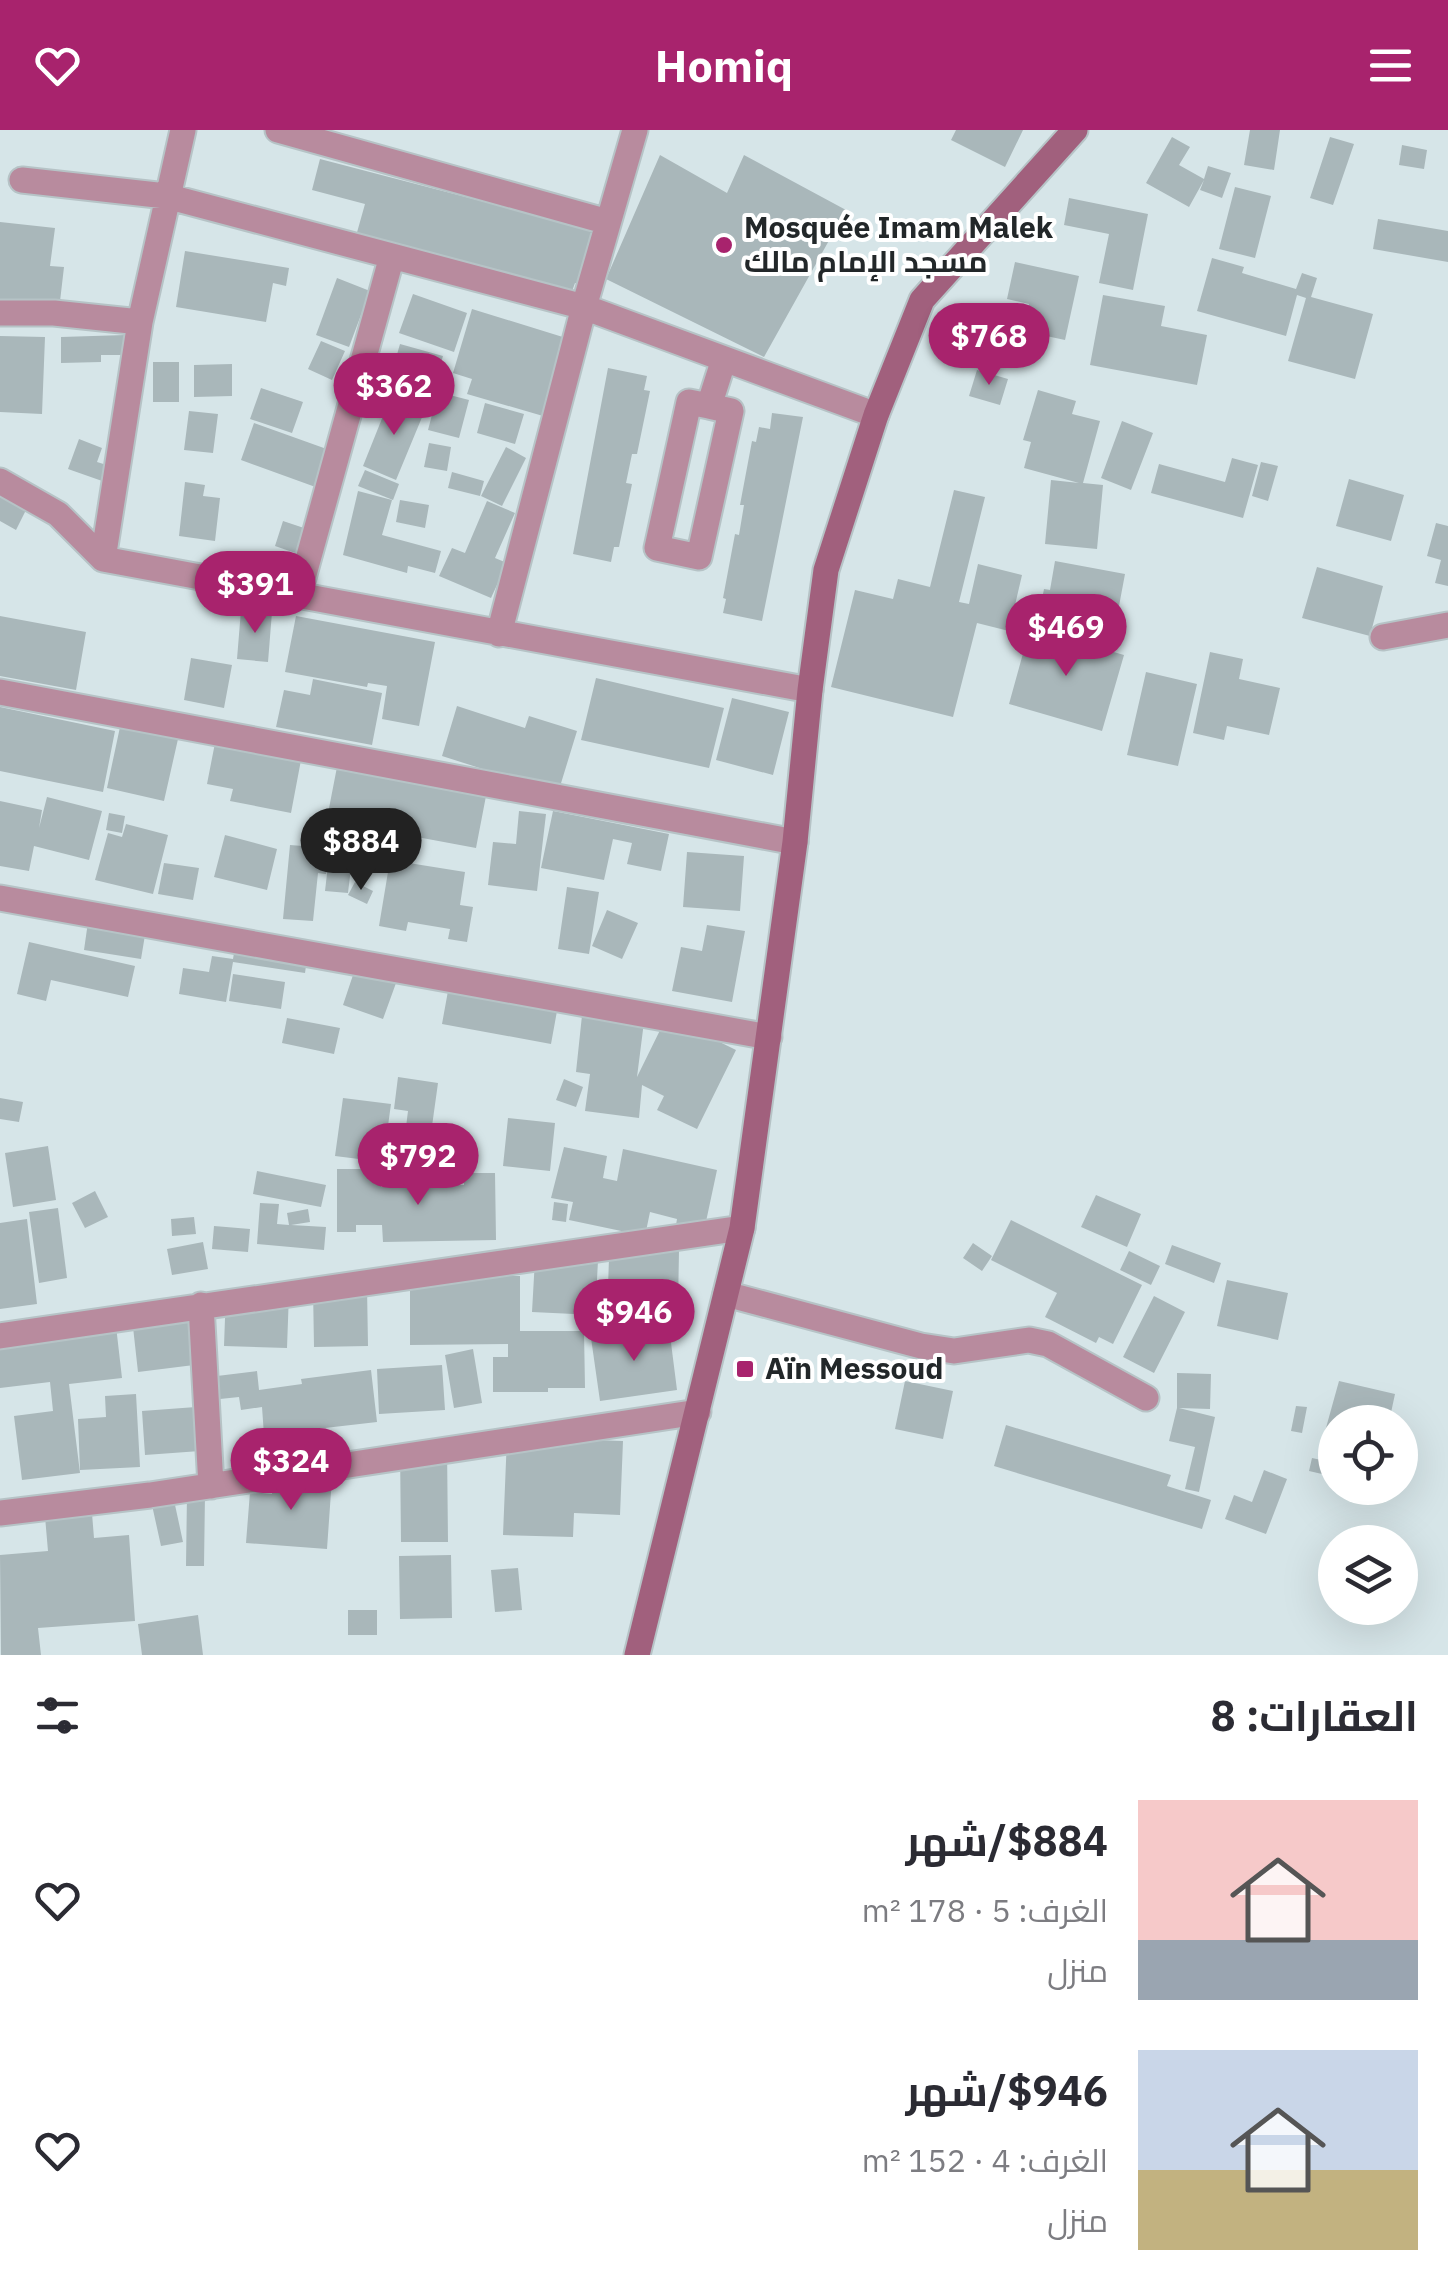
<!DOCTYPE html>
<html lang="ar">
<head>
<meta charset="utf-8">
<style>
	body { margin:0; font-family:"IBM Plex Sans",Cairo,sans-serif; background:#f7f7f7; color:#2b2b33; direction:rtl; height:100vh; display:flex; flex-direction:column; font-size:38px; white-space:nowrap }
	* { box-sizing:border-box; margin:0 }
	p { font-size:32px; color:#7c7c81 }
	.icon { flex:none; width:55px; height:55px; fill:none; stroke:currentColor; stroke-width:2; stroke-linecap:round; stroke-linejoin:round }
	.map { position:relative; height:1525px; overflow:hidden; direction:ltr }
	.panel { display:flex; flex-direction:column; background:#fff; flex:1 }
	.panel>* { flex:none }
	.fabs { position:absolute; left:1318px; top:1275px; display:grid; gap:20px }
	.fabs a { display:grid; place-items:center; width:100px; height:100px; border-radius:50%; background:#fff; box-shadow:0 10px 40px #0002; font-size:50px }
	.price { position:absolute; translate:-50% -85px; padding:0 22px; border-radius:35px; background:#a8236d; color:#fff; font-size:32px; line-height:65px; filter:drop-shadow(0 2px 5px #0008) }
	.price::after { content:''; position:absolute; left:50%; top:60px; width:30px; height:22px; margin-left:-15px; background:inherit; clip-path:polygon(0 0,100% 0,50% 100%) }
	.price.active { background:#222; color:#fff }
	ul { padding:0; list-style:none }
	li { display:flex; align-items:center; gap:30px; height:250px; padding:0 30px }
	li span { display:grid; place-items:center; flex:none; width:280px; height:200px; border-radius:0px; color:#555 }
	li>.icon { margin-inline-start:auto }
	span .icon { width:120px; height:120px; fill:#fffc; stroke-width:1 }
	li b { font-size:42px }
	h2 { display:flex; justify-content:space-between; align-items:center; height:120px; padding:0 30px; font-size:42px }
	header { display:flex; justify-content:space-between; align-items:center; height:130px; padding:0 30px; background:#a8236d; color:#fff; font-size:45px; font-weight:700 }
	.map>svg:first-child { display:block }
	.building { fill:#a9b7ba }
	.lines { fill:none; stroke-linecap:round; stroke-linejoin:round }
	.street-casing { stroke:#b6c3c6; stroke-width:29 }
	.secondary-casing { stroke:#b6c3c6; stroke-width:29 }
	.street { stroke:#b88b9e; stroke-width:25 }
	.secondary { stroke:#a1607d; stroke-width:25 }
	.poi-dot { fill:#a8236d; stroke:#fff; stroke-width:4 }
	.labels { text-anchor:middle; stroke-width:8; stroke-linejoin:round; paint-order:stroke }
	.poi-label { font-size:30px; font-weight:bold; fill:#222729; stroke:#fff; text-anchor:start }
</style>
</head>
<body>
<header><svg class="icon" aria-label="menu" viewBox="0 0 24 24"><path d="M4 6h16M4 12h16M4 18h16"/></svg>Homiq<svg class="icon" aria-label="heart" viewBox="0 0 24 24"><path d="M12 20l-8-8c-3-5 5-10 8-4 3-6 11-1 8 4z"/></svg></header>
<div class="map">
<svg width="1448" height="1525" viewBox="0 0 1448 1525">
	<rect width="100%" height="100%" fill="#d6e5e8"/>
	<!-- building -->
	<path class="building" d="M956 0H1023L1005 37 951 10Z
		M1250 0H1280L1274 40 1244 35Z
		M1172 7 1190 17 1179 35 1204 49 1208 36 1231 43 1222 68 1200 60 1204 50 1189 77 1146 53Z
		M1330 7 1354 14 1333 75 1310 68Z
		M1402 15 1427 20 1424 39 1399 35Z
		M660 25 727 63 744 25 846 80 764 227 606 149Z
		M320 29 611 105 597 158 575 153 571 164 356 106 365 74 312 60Z
		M1235 57 1271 66 1255 128 1219 119Z
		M1069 68 1148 84 1133 160 1099 153 1109 104 1064 95Z
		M1378 89 1448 101V132L1373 119Z
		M0 92 55 98 50 136 64 137 59 180 0 174Z
		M185 121 289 138 286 156 273 153 266 192 176 177Z
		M1212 128 1244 137 1242 143 1296 159 1302 143 1317 148 1311 167 1373 184 1355 249 1288 231 1306 168 1297 165 1286 206 1197 181Z
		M1015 132 1079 146 1065 210 1023 201 1029 174 1007 169Z
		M337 148 370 161 349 217 316 205Z
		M413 164 467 183 454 222 399 203Z
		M1103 165 1165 176 1161 196 1207 205 1197 255 1090 235Z
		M472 179 566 208 543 286 467 264 472 249 453 243Z
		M125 205V225H101V232L61 233V207Z
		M0 206 45 207 42 284 0 282Z
		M321 211 345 221 332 250 308 239Z
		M400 214 443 226 433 260 390 249Z
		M153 232H179V272H153Z
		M232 234V266L194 267V235Z
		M608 238 647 246 644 260 650 261 637 324H632L626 353 632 354 619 417H614L611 432 573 424Z
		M977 240 1008 249 1000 275 969 266Z
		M261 258 303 272 292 303 250 289Z
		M1038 260 1076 271 1072 284 1100 291 1083 353 1103 355 1097 419 1045 414 1051 350 1079 353 1024 338 1031 312 1023 310Z
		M438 262 469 270 459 308 428 300Z
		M391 266 425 280 396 350 363 336Z
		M485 273 524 284 515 314 477 303Z
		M189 281 218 284 213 323 184 320Z
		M772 283 803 287 762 491 723 483 726 469 723 468 735 404 739 405 744 375H740L752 311 756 312 759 297 770 299Z
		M1122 291 1153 303 1131 360 1101 348Z
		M254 293 335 322 321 359 241 330Z
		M79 309 102 318 97 332 110 336 105 352 68 339Z
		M429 313 451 317 447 341 424 337Z
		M506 317 526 328 502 376 481 366Z
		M1232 328 1258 335 1243 388 1151 363 1159 334 1225 352Z
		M1261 332 1278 336 1268 371 1252 366Z
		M365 340 399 354 393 370 358 356Z
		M452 342 484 351 480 366 448 358Z
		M1349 349 1404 365 1391 411 1336 396Z
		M185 352 205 355 203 366 220 368 215 411 179 406Z
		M954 360 985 367 959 472 969 474 978 434 1022 445 1009 501 977 493 953 587 831 557 855 460 893 469 898 449 930 457Z
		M358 361 392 370 382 405 441 421 435 443 408 436 407 443 343 425Z
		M0 362 28 376 16 400 0 391Z
		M400 370 429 375 425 398 396 392Z
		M487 371 515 383 495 428 507 433 491 468 439 446 452 418 465 423Z
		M283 391 310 400 301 425 275 416Z
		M1436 393 1448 396V456L1435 453 1441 430 1427 426Z
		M1055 431 1125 444 1113 508 1037 494 1044 459 1050 460Z
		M1317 437 1383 456 1370 506 1302 488Z
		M241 480 272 482 268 532 237 529Z
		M0 486 86 502 76 560 0 546Z
		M296 486 435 512 419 596 382 589 387 556 368 553 367 557 285 542Z
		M1030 498 1124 525 1102 601 1009 574Z
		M1210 522 1243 529 1239 549 1280 558 1269 605 1227 596 1224 610 1193 603Z
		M191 528 232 535 224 578 184 570Z
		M1146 542 1197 554 1178 636 1127 625Z
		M596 548 724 578 709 638 581 610Z
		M313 549 382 563 372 615 276 597 284 560 310 565Z
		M732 568 789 582 773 645 716 630Z
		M457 576 525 598 529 586 577 601 558 663 442 626Z
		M0 577 115 601 103 662 0 641Z
		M120 597 178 609 164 671 107 658Z
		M215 613 301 630 291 683 230 671 233 659 207 654Z
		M337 637 486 666 476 718 417 707 414 725 324 704Z
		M47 667 102 681 89 730 34 716 29 741 0 736V671L42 680 39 698Z
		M519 681 546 684 537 761 488 755 493 712 516 714Z
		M553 681 669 704 661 741 627 734 632 713 613 709 604 750 541 738Z
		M109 683 125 686 122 703 106 700Z
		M126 694 168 705 153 764 95 750 108 703 122 707Z
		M225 705 277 719 267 760 214 747Z
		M290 715 328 718 326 744 318 743 313 791 283 789Z
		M330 718 353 720 348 763 325 761Z
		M687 722 744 726 740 781 683 777Z
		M390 730 465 742 460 775 473 777 467 812 448 809 450 799 408 792 406 801 379 796Z
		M164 733 199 738 193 770 158 764Z
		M355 752 373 761 367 774 348 765Z
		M567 757 599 762 589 824 558 819Z
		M607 780 638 793 622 829 592 816Z
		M89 785 147 793 141 829 84 820Z
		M707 795 745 801 732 872 672 861 681 817 702 821Z
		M236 811 308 822 305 843 233 832 226 872 179 864 183 838 209 842 212 826 233 829Z
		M29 812 135 836 128 867 51 850 46 871 17 864Z
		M359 827 400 842 383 889 343 875Z
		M452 839 561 859 551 914 442 894Z
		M233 844 285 852 281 879 229 871Z
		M583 876 645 884 637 947 667 886 736 920 697 999 657 980 664 966 642 955 639 988 585 981 590 944 576 942Z
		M287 888 340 898 334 924 282 913Z
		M398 947 438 953 427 1032 402 1029 408 981 394 979Z
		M564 949 583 957 576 977 556 970Z
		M0 968 23 972 19 992 0 989Z
		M343 968 391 974 383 1032 335 1026Z
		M508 988 555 993 550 1041 503 1036Z
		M48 1016 56 1070 13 1077 5 1023Z
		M564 1017 607 1026 603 1048 617 1051 623 1019 717 1040 704 1101 676 1095 677 1089 650 1082 645 1106 569 1090 573 1072 551 1068Z
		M337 1039H381V1057L464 1055V1043H495L496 1110 383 1112 382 1095H356V1102H337Z
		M257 1041 326 1055 321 1077 253 1064Z
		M95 1061 108 1087 85 1098 72 1073Z
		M1096 1065 1141 1084 1127 1117 1081 1097Z
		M554 1072 568 1074 566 1092 552 1090Z
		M260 1073 279 1074 277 1094 289 1095 287 1083 308 1079 310 1092 291 1095 326 1097 324 1120 257 1114Z
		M58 1078 67 1148 39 1153 29 1082Z
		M194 1087 196 1104 172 1106 171 1089Z
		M27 1089 37 1174 0 1179V1093Z
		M1011 1090 1142 1155 1113 1214 1099 1207 1096 1213 1045 1187 1057 1163 991 1130Z
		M214 1096 250 1099 248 1122 212 1119Z
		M203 1112 208 1139 172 1145 167 1119Z
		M973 1113 992 1126 982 1141 963 1128Z
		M1172 1115 1221 1133 1214 1153 1165 1134Z
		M679 1121 678 1176 607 1186 609 1128Z
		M1129 1121 1160 1136 1151 1155 1120 1140Z
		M535 1129 598 1131 595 1185 532 1182Z
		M520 1146V1201H584L585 1258H548V1262H493V1227H508V1214L410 1215V1147Z
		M1227 1150 1288 1163 1278 1210 1217 1196Z
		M367 1157 368 1216 314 1217 313 1158Z
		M226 1161 289 1163 287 1218 224 1216Z
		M1154 1166 1185 1182 1154 1243 1123 1227Z
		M187 1180 194 1235 138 1242 132 1188Z
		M116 1196 122 1248 69 1254 80 1343 22 1350 14 1286 53 1281 50 1252 0 1258V1205Z
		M669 1197 677 1260 600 1271 591 1208Z
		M473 1219 482 1273 454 1278 445 1225Z
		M442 1235 445 1280 379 1284 377 1239Z
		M371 1240 377 1292 264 1305 262 1277 241 1280 239 1267 220 1269 217 1246 257 1241 259 1260 302 1254 301 1249Z
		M1177 1243 1211 1244 1210 1279 1179 1278 1215 1287 1199 1362 1185 1359 1195 1317 1169 1311 1177 1278Z
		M905 1251 953 1261 943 1309 895 1299Z
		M1339 1251 1395 1264 1389 1292H1335V1308L1324 1305Z
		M136 1264 140 1337 80 1340 78 1289 106 1287 105 1266Z
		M1296 1276 1307 1277 1302 1303 1291 1301Z
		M196 1277 200 1321 145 1325 142 1281Z
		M1006 1295 1171 1345 1167 1356 1211 1370 1202 1399 994 1336Z
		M507 1307 623 1311 620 1385 574 1383 573 1407 503 1405Z
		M447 1316 448 1412H401L400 1317Z
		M1312 1328 1335 1333V1347L1309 1341Z
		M1264 1340 1287 1349 1266 1404 1225 1389 1234 1365 1252 1372Z
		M273 1344 332 1348 327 1419 246 1413 250 1362 272 1364Z
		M172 1361 183 1412 161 1416 150 1366Z
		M187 1363H205L204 1436H186Z
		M91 1371 94 1408 129 1405 135 1491 38 1498 41 1525H1L0 1425 48 1421 44 1375Z
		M451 1425 452 1488 400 1489 399 1426Z
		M518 1438 522 1480 495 1482 491 1440Z
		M348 1480H377V1505H348Z
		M198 1485 203 1525H142L138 1494Z"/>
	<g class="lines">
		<defs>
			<path id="street" d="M278 0 608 92
				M22 50 166 66 584 177 876 285
				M0 183H54L140 192
				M709 276 689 272 657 418 699 427 731 281 709 276 724 229
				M0 351 58 384 103 429 810 560
				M103 429 140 192 183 0
				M298 466 392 126
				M499 504 584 177 635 0
				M1383 507 1448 495
				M0 562 795 712
				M0 768 769 907
				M726 1164 921 1216 954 1221 1029 1210 1048 1214 1146 1268
				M201 1175 211 1356
				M0 1206 742 1098
				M0 1383 150 1365 698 1282"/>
			<path id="secondary" d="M637 1525 742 1098 795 712 810 560 826 440 876 285 922 170 1075 0"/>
		</defs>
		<!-- street casing -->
		<use href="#street" class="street-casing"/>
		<!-- secondary casing -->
		<use href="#secondary" class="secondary-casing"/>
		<!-- street -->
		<use href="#street" class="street"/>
		<!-- secondary -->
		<use href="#secondary" class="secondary"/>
	</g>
	<!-- markers -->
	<g class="poi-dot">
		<circle cx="724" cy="115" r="10"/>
		<rect x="735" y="1229" width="20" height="20" rx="5"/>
	</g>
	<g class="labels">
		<!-- poi labels -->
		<g class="poi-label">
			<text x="744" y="108">Mosquée Imam Malek<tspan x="744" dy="34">مسجد الإمام مالك</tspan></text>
			<text x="765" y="1249">Aïn Messoud</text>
		</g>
	</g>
</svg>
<div class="fabs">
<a><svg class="icon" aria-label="locate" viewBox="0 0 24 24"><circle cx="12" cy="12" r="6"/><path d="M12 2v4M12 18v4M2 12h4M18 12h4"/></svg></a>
<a><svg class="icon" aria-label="layers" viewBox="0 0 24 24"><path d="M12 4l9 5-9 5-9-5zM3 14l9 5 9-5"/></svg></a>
</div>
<b class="price" style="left:989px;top:258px">$768</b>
<b class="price" style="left:394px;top:308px">$362</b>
<b class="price" style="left:255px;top:506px">$391</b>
<b class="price" style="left:1066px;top:549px">$469</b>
<b class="price active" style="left:361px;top:763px">$884</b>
<b class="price" style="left:418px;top:1078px">$792</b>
<b class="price" style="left:634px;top:1234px">$946</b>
<b class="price" style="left:291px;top:1383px">$324</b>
</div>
<section class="panel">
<h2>العقارات: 8<svg class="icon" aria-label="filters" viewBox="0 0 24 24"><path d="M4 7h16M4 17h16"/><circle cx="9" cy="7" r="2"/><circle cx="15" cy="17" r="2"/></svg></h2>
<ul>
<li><span style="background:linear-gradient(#f6c9c9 70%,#9aa5b1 0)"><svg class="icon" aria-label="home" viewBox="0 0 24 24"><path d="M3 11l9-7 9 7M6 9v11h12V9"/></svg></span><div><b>$884/شهر</b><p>الغرف: 5 · 178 m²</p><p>منزل</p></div><svg class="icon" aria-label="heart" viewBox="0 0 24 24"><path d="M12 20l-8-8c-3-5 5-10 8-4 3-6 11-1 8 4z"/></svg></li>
<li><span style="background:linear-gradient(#c9d6e8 60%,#c2b280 0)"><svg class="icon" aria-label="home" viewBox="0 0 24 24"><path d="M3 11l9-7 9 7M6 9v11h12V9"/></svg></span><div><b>$946/شهر</b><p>الغرف: 4 · 152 m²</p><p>منزل</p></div><svg class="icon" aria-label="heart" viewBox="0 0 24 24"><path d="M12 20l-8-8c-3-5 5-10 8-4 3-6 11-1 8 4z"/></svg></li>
</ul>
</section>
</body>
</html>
